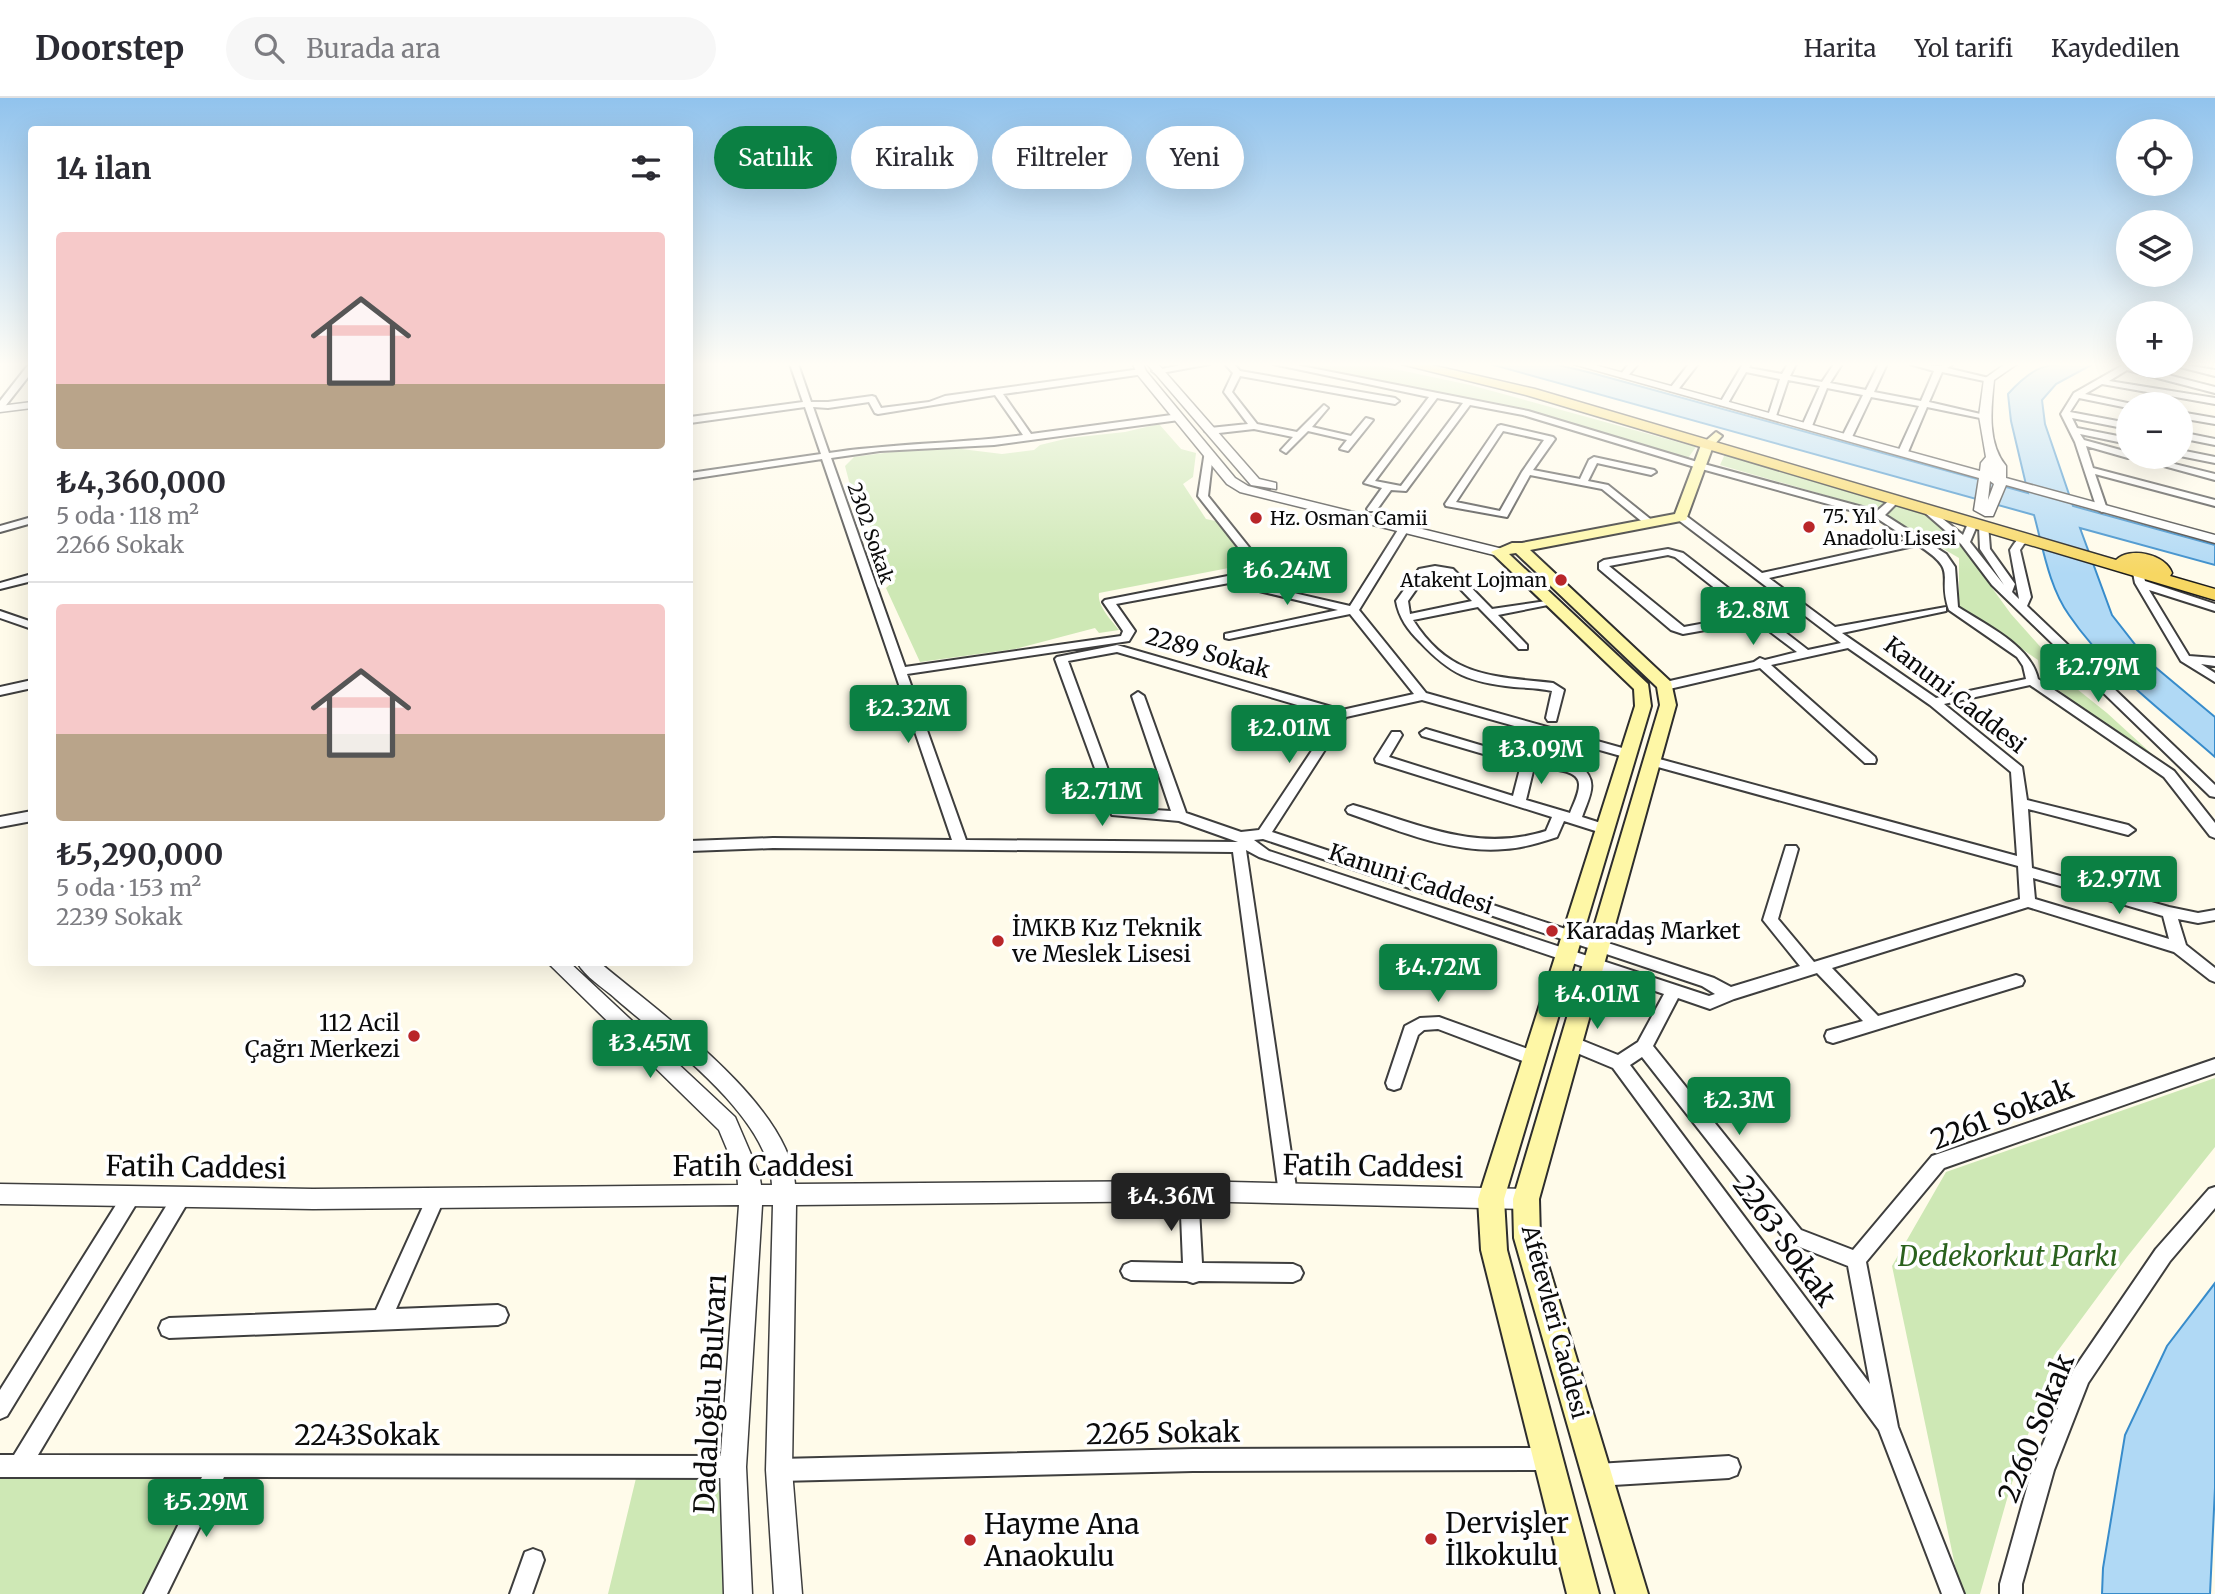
<!DOCTYPE html>
<html lang="tr">
<head>
<meta charset="utf-8">
<style>
	body { margin:0; font-family:Merriweather,serif; background:#f7f7f7; color:#2b2b33; height:100vh; display:flex; flex-direction:column; font-size:26px; white-space:nowrap }
	* { box-sizing:border-box; margin:0 }
	p { font-size:23px; color:#7c7c81 }
	.icon { flex:none; width:38px; height:38px; fill:none; stroke:currentColor; stroke-width:2; stroke-linecap:round; stroke-linejoin:round }
	.map { position:relative; flex:1; overflow:hidden }
	.sheet { position:absolute; left:28px; top:28px; width:665px; height:840px; display:flex; flex-direction:column; background:#fff; border-radius:7px; box-shadow:0 7px 28px #0002 }
	.sheet>* { flex:none }
	.top-card { position:absolute; left:714px; top:28px; width:665px; height:63px; display:flex; gap:14px }
	.buttons { position:absolute; left:2116px; top:21px; display:grid; gap:14px }
	.buttons a { display:grid; place-items:center; width:77px; height:77px; border-radius:50%; background:#fff; box-shadow:0 7px 28px #0002; font-size:35px }
	.price { position:absolute; translate:-50% -60px; padding:0 16px; border-radius:7px; background:#0b8043; color:#fff; font-size:23px; line-height:46px; filter:drop-shadow(0 2px 4px #0008) }
	.price::after { content:''; position:absolute; left:50%; top:42px; width:21px; height:16px; margin-left:-10px; background:inherit; clip-path:polygon(0 0,100% 0,50% 100%) }
	.price.on { background:#222; color:#fff }
	ul { padding:0; list-style:none }
	li { display:grid; align-content:center; gap:14px; height:371px; padding:0 28px }
	li+li { border-top:2px solid #e1e1e2 }
	li span { display:grid; place-items:center; height:217px; border-radius:7px; color:#555 }
	li>.icon { margin-inline-start:auto }
	span .icon { width:126px; height:126px; fill:#fffc; stroke-width:1 }
	li b { font-size:30px }
	h2 { display:flex; justify-content:space-between; align-items:center; height:84px; padding:0 28px; font-size:30px }
	.tag { padding:0 24px; border-radius:32px; background:#fff; box-shadow:0 7px 28px #0002; font-size:24px; line-height:63px }
	.tag.on { background:#0b8043; color:#fff }
	header { display:flex; align-items:center; gap:42px; box-sizing:border-box; height:98px; padding:0 35px; background:#fff; border-bottom:2px solid #e1e1e2 }
	header strong { font-size:33px }
	nav { display:flex; gap:38px; margin-inline-start:auto; font-size:24px }
	.search { width:490px; height:63px; background:#f7f7f7; display:flex; align-items:center; gap:18px; box-sizing:border-box; padding:0 24px; border-radius:38px; color:#7c7c81; font-size:26px }
	.map>svg:first-child { display:block }
	.green { fill:#cee8b5 }
	.water { fill:#b0d9f5; stroke:#388ccb; stroke-width:2 }
	.lines { fill:none; stroke-linecap:round; stroke-linejoin:round }
	.minor-casing { stroke:#3e3e3e; stroke-width:4 }
	.tertiary-casing { stroke:#3e3e3e; stroke-width:3 }
	.secondary-casing { stroke:#2d2d2d; stroke-width:4 }
	.primary-casing { stroke:#1c1c1c; stroke-width:3 }
	.minor { fill:#fff; fill-rule:evenodd }
	.tertiary { fill:#fff; fill-rule:evenodd }
	.secondary { fill:#fef7a6; fill-rule:evenodd }
	.primary { fill:#f7d762; fill-rule:evenodd }
	.poi-dot { fill:#b92629; stroke:#fff; stroke-width:2.5 }
	.labels { text-anchor:middle; stroke-width:7; stroke-linejoin:round; paint-order:stroke }
	.far-poi-label { font-size:19px; fill:#0b0b0b; stroke:#fff; text-anchor:start }
	.far-street-label { font-size:19px; fill:#0b0b0b; stroke:#fff }
	.street-label { font-size:23px; fill:#0b0b0b; stroke:#fff }
	.poi-label { font-size:23px; fill:#0b0b0b; stroke:#fff; text-anchor:start }
	.near-street-label { font-size:28px; fill:#0b0b0b; stroke:#fff }
	.near-park-label { font-size:28px; font-style:italic; fill:#2a611d; stroke:#fff }
	.near-poi-label { font-size:28px; fill:#0b0b0b; stroke:#fff; text-anchor:start }
</style>
</head>
<body>
<header>
<strong>Doorstep</strong>
<div class="search"><svg class="icon" aria-label="search" viewBox="0 0 24 24"><circle cx="10" cy="10" r="6"/><path d="M15 15l6 6"/></svg>Burada ara</div>
<nav><a>Harita</a><a>Yol tarifi</a><a>Kaydedilen</a></nav>
</header>
<div class="map">
<svg width="2215" height="1496" viewBox="0 0 2215 1496">
	<rect width="100%" height="100%" fill="#fffbea"/>
	<!-- green -->
	<path class="green" d="M1281 266H1371L1470 287 1696 349 1688 360 1520 312Z
		M1159 326 1181 351 1196 355 1193 379 1183 386 1206 421 1220 424 1245 464 1239 468 1099 495C1097 508 1111 522 1119 532L1099 535 1095 530 1015 551 920 564 886 490 896 481 870 428 859 421 845 368 854 359 937 348 1002 356 1034 352 1040 347 1069 340 1125 334Z
		M1725 356 1939 417 2011 516 2054 564 2062 579 2107 615 2164 667 2169 676 2040 578 2038 562 1959 508V460L1877 412 1720 367Z
		M2215 980V1049L2127 1159 2054 1258 2009 1394 1980 1496H1961L1892 1168 1946 1074Z
		M638 1372 721 1381 723 1496H608Z
		M202 1380 145 1496H0V1381Z"/>
	<!-- water -->
	<path class="water" d="M1490 266H1554L1592 275 2028 395 2011 323 2008 296C2039 262 2050 266 2093 266L2056 286 2042 302 2045 326 2073 408 2215 447V467L2080 430 2112 517 2148 563 2215 619V659C2165 615 2107 573 2069 517 2049 489 2043 450 2034 417Z
		M2215 1185V1390L2210 1496H2102L2103 1470 2125 1337 2167 1248Z"/>
	<g class="lines">
		<defs>
			<path id="minor" d="M29 266H32V274L3 311 0 312V303Z
				M790 266H798L811 304H828L872 298 875 299 881 310 929 304 945 298 1141 271 1144 272V276L1003 296 1031 336 1179 316 1183 319 1179 322 994 347 880 353 831 360 905 569 1121 538 1123 533 1103 504 1105 502 1238 476 1249 463 1198 398 1205 353 1213 355 1208 398 1260 463 1248 478 1263 488 1350 508 1401 427H1409L1410 429 1359 512 1426 595 1633 653 1634 656 1628 660 1422 602 1346 619 1272 734 1714 880 1731 889 1800 868 1763 822 1786 748H1796L1798 751 1778 821 1814 864 2020 801 2018 768 1647 666 1646 663 1647 660 1652 659 2017 758 2011 674 1930 607 1848 550 1771 567 1875 659 1876 662 1875 665H1865L1760 570 1665 592 1661 591 1659 588 1661 585 1754 564 1760 560 1765 562 1797 554 1756 523 1683 536 1671 532 1599 471V465L1604 462 1668 451 1683 455 1808 552 1841 545 1677 421V417H1685L1762 475 1910 442 1875 419 1698 370 1523 317 1470 307 1406 393 1391 392 1376 413H1368L1367 411 1382 390 1364 385 1429 299 1273 266H1291L1528 313 1704 366 1877 413 1892 400H1898V404L1885 417 1946 456 1955 469 1958 509C1986 527 2031 548 2038 581L2174 673 2215 725V740L2210 738 2164 679 2030 587 1944 606 2022 669 2027 702 2128 727 2135 732 2128 737 2028 711 2032 770 2169 809 2198 815 2215 812V822L2198 825 2178 821 2186 847 2215 870V884L2210 882 2174 854 2028 809 1832 870 1878 918 2016 877 2022 879 2024 883 2022 887 1833 945 1827 943 1825 938 1827 933 1863 923 1817 875 1734 901 1710 911 1678 900 1653 948 1801 1132 1853 1152 1932 1058 2215 961V975L1944 1070 1866 1164 1898 1329 1964 1496H1942L1879 1332 1613 970 1565 950 1563 945 1565 940 1571 938 1618 957 1638 944 1664 896 1259 759 1246 752 1297 1096 1294 1102 1288 1104 1282 1102 1279 1096 1233 754 773 750 690 753V743L773 740 952 742 822 361 690 381V375L821 356 805 309 690 325V319L803 304ZM995 297 1023 337C958 346 894 345 829 355L813 309 828 310 869 304 875 315 878 316ZM1437 300 1463 305 1401 388 1375 383ZM1918 447C1961 475 1936 475 1949 512L2017 559 2023 568 2026 581 1936 600 1842 535 1946 513V509L1835 529 1769 480ZM1668 457 1675 459 1749 517 1684 529 1609 468ZM1240 483 1255 492 1338 512 1225 536V540L1229 541 1350 516 1414 596 1342 612 1117 547 1057 559 1055 561 1112 717 1179 723 1238 744 966 742 907 576 1129 543 1135 533 1116 506ZM1117 554 1335 618 1259 732 1241 734 1186 715 1144 598 1138 594 1132 598 1171 713 1122 710 1068 563ZM1263 741 1702 888 1715 896 1709 898 1269 753 1254 742ZM2033 780 2163 818 2169 841 2035 801ZM1642 959 1787 1144 1848 1168 1870 1286 1630 967Z
				M1186 266H1210L1156 276 1152 273Z
				M1225 266H1234L1240 273 1395 300 1399 303 1395 306 1240 278 1232 294 1257 326 1297 334 1324 307 1328 310 1312 329 1351 338 1366 320 1373 322 1348 353 1340 351 1347 342 1308 333 1286 355 1281 352 1293 339 1254 331 1210 336 1205 333 1210 330 1248 326 1224 294 1233 275Z
				M1629 266H1638L1627 279H1621L1620 277Z
				M1689 266H1698L1677 293H1671V289Z
				M1743 266H1751L1749 270 1782 276 1788 266H1796L1790 278 1822 284 1834 266H1842L1830 285 1866 292 1879 266H1887L1874 294 1921 303 1934 273 1910 266 1938 268 1953 266 1947 270 1993 281 1989 284 1942 274 1929 304 1989 318 1985 321 1927 309 1908 354 1903 357 1898 354 1919 308 1871 299 1852 339 1847 342 1842 339 1863 297 1827 290 1812 328 1804 330 1802 328 1820 288 1788 282 1776 318 1772 321 1768 318 1780 281 1746 274 1727 307H1721L1720 305Z
				M2125 266 2215 289V295L2127 272 2109 283 2215 300V306L2102 286 2085 296 2132 306H2128V310L2079 300 2070 314 2128 325V331L2072 320 2077 330 2128 340V346L2080 336 2084 342 2128 354V359H2131L2128 360 2086 348 2093 370 2215 402V408L2095 376 2107 411 2102 414 2097 411 2075 344 2061 316 2074 295Z
				M2180 266 2215 272V278L2176 268Z
				M2180 314 2215 320V326L2180 320Z
				M1501 327 1553 339 1555 341 1533 372 1580 381 1589 362 1594 359 1654 372 1656 374 1651 377 1597 365 1588 383 1608 387 1654 424 1645 426 1602 391 1530 377 1507 419 1446 408 1445 406 1498 328ZM1503 333 1544 342 1522 374 1500 413 1456 404Z
				M2180 334 2215 341V347L2180 340Z
				M2180 352 2215 359V365L2180 358Z
				M2131 359H2146L2215 376V382Z
				M1928 409 1963 437 1969 423H1977L1978 425 1970 444 2004 487 1980 451 1979 428 1988 426 1990 451 2015 486 2012 494 2019 501 2010 452C2015 444 2020 435 2031 438V442L2024 446 2020 452 2031 499 2027 508 2215 687V699L2210 698 1992 487 1961 446 1924 414 1923 412Z
				M32 419V425L0 434V428Z
				M1435 468 1453 471 1492 511 1553 502V506L1498 517 1527 547V551H1519L1478 509 1413 522C1450 580 1492 578 1553 585L1564 592 1556 623H1548L1546 620 1552 593C1540 590 1527 590 1514 589 1469 584 1451 577 1420 544 1408 532 1399 520 1396 503L1419 471ZM1435 474 1446 476 1472 503 1410 516 1408 503 1427 476Z
				M2138 472 2143 475 2145 483 2215 506V513L2149 492 2189 558 2215 560V568L2201 566 2215 575V584L2181 563 2135 485 2133 475Z
				M32 476V483L0 491V485Z
				M0 513 32 524V531L0 520Z
				M32 582V590L0 597V589Z
				M1426 631 1517 658 1580 668C1600 683 1589 699 1582 719L1610 728 1612 731 1605 736 1564 723 1557 739C1539 745 1523 750 1505 751 1452 756 1397 732 1348 715L1346 712 1348 709 1353 707C1420 726 1476 755 1546 733L1552 719 1376 664 1375 661 1392 634H1400L1402 637 1389 659 1513 698 1521 667 1422 638 1420 635ZM1534 669C1546 671 1580 670 1579 687 1579 696 1573 707 1570 715L1526 702Z
				M32 713V723L0 729V719Z
				M1439 919 1539 955 1541 960 1539 965 1533 967 1438 931 1424 932 1418 937 1400 990 1394 992 1388 990 1386 985 1405 928 1420 920Z
				M1189 1085 1195 1087 1198 1093 1202 1165 1293 1166 1300 1169 1303 1175 1300 1181 1293 1184 1199 1183 1193 1185 1187 1183 1131 1182 1124 1179 1121 1173 1124 1167 1131 1164 1183 1165 1180 1093 1183 1087Z
				M132 1089 138 1091 141 1097 138 1103 7 1318 0 1321V1292L126 1091Z
				M2215 1089V1110L2170 1163 2088 1285 2054 1372 2022 1486V1496H2000V1486L2032 1372 2074 1271 2156 1151 2209 1091Z
				M182 1090 188 1092 191 1098 188 1104 38 1357 733 1358 741 1361 744 1369 741 1377 733 1380 224 1379 167 1496H144L202 1379H0V1357H14L176 1092Z
				M436 1091 442 1093 445 1099 396 1211 498 1207 505 1210 508 1217 505 1224 498 1227 169 1240 162 1237 159 1230 162 1223 169 1220 376 1212 430 1093Z
				M1548 1350 1556 1353 1559 1361 1556 1369 1548 1372 1193 1373 779 1383 771 1380 768 1372 771 1364 779 1361 1193 1351Z
				M1729 1358 1737 1361 1740 1369 1737 1377 1729 1380 1597 1388 1589 1385 1586 1377 1589 1369 1597 1366Z
				M533 1451 541 1454 544 1462 532 1496H510L525 1454Z"/>
			<path id="tertiary" d="M1133 266H1143L1146 273 1235 380 1248 388 1503 451 1505 454 1498 458 1240 394 1227 386 1137 276Z
				M1147 266H1158L1259 381 1276 385V391L1251 387Z
				M1573 266H1591L1980 373 1981 365 1986 359 1979 318 1984 281 2005 266H2017L1994 282C1991 311 1987 345 2006 368V380L2215 437V445L2006 387 1993 418H1985L1974 412 1979 380ZM1990 383 1994 386 1988 402Z
				M32 304V310L0 314V308Z
				M547 864H569L735 1019 759 1075 761 1087H772C769 1017 665 944 616 901 604 890 585 879 577 864H599C658 914 790 1006 795 1086L1189 1083 1526 1091 1534 1094 1537 1101 1534 1108 1526 1111 1189 1103 796 1107 792 1372 802 1496H774L766 1372 773 1107H762L746 1369 752 1496H724L720 1369 739 1107 313 1111 0 1106V1086L313 1091 738 1087 737 1075 719 1032Z"/>
			<path id="secondary" d="M1716 334 1722 338 1713 348 1686 422 1530 452 1671 584 1676 607 1539 1101 1540 1140 1648 1496H1616L1514 1140 1513 1101 1660 607 1657 589 1516 455 1509 456 1648 586 1651 608 1504 1101 1507 1152 1599 1496H1567L1481 1152 1478 1101 1635 608 1634 591 1491 454 1512 445H1522L1675 416 1701 347Z"/>
			<path id="primary" d="M1401 266H1427L1535 291 2116 462C2129 448 2166 456 2172 475L2170 478 2215 491V502L1526 297Z"/>
		</defs>
		<!-- minor casing -->
		<use href="#minor" class="minor-casing"/>
		<!-- tertiary casing -->
		<use href="#tertiary" class="tertiary-casing"/>
		<!-- secondary casing -->
		<use href="#secondary" class="secondary-casing"/>
		<!-- primary casing -->
		<use href="#primary" class="primary-casing"/>
		<!-- minor -->
		<use href="#minor" class="minor"/>
		<!-- tertiary -->
		<use href="#tertiary" class="tertiary"/>
		<!-- secondary -->
		<use href="#secondary" class="secondary"/>
		<!-- primary -->
		<use href="#primary" class="primary"/>
	</g>
	<!-- sky -->
	<linearGradient id="sky" x2="0" y2="1"><stop stop-color="#91c3ed"/><stop offset="0.56" stop-color="#fffdf6"/><stop offset="1" stop-color="#fffdf6" stop-opacity="0"/></linearGradient>
	<rect width="2215" height="476" fill="url(#sky)"/>
	<!-- markers -->
	<g class="poi-dot">
		<circle cx="1256" cy="420" r="7"/>
		<circle cx="1809" cy="429" r="7"/>
		<circle cx="1561" cy="482" r="7"/>
		<circle cx="1552" cy="833" r="7"/>
		<circle cx="998" cy="843" r="7"/>
		<circle cx="414" cy="938" r="7"/>
		<circle cx="1431" cy="1441" r="7"/>
		<circle cx="970" cy="1442" r="7"/>
	</g>
	<g class="labels">
		<!-- far-poi labels -->
		<g class="far-poi-label">
			<text x="1823" y="425">75. Yıl<tspan x="1823" dy="22">Anadolu Lisesi</tspan></text>
			<text x="1270" y="427">Hz. Osman Camii</text>
			<text x="1547" y="489" text-anchor="end">Atakent Lojman</text>
		</g>
		<!-- far-street labels -->
		<g class="far-street-label">
			<text transform="translate(871 435) rotate(71)" y="7">2302 Sokak</text>
		</g>
		<!-- street labels -->
		<g class="street-label">
			<text transform="translate(1208 555) rotate(16)" y="8">2289 Sokak</text>
			<text transform="translate(1955 597) rotate(38)" y="8">Kanuni Caddesi</text>
			<text transform="translate(1411 781) rotate(19)" y="8">Kanuni Caddesi</text>
			<text transform="translate(1555 1224) rotate(75)" y="8">Afetevleri Caddesi</text>
		</g>
		<!-- poi labels -->
		<g class="poi-label">
			<text x="1012" y="838">İMKB Kız Teknik<tspan x="1012" dy="26">ve Meslek Lisesi</tspan></text>
			<text x="1566" y="841">Karadaş Market</text>
			<text x="400" y="933" text-anchor="end">112 Acil<tspan x="400" dy="26">Çağrı Merkezi</tspan></text>
		</g>
		<!-- near-street labels -->
		<g class="near-street-label">
			<text transform="translate(2002 1016) rotate(-21)" y="10">2261 Sokak</text>
			<text x="763" y="1078">Fatih Caddesi</text>
			<text transform="translate(1373 1068) rotate(1)" y="10">Fatih Caddesi</text>
			<text transform="translate(196 1069) rotate(1)" y="10">Fatih Caddesi</text>
			<text transform="translate(1785 1143) rotate(54)" y="10">2263 Sokak</text>
			<text transform="translate(710 1296) rotate(-87)" y="10">Dadaloğlu Bulvarı</text>
			<text transform="translate(2036 1330) rotate(-68)" y="10">2260 Sokak</text>
			<text transform="translate(1163 1335) rotate(-1)" y="10">2265 Sokak</text>
			<text x="367" y="1347">2243Sokak</text>
		</g>
		<!-- near-park labels -->
		<g class="near-park-label">
			<text x="2008" y="1168">Dedekorkut Parkı</text>
		</g>
		<!-- near-poi labels -->
		<g class="near-poi-label">
			<text x="1445" y="1435">Dervişler<tspan x="1445" dy="32">İlkokulu</tspan></text>
			<text x="984" y="1436">Hayme Ana<tspan x="984" dy="32">Anaokulu</tspan></text>
		</g>
	</g>
</svg>
<div class="buttons">
<a><svg class="icon" aria-label="locate" viewBox="0 0 24 24"><circle cx="12" cy="12" r="6"/><path d="M12 2v4M12 18v4M2 12h4M18 12h4"/></svg></a>
<a><svg class="icon" aria-label="layers" viewBox="0 0 24 24"><path d="M12 4l9 5-9 5-9-5zM3 14l9 5 9-5"/></svg></a>
<a>+</a>
<a>−</a>
</div>
<b class="price" style="left:1287px;top:509px">₺6.24M</b>
<b class="price" style="left:1753px;top:549px">₺2.8M</b>
<b class="price" style="left:2098px;top:606px">₺2.79M</b>
<b class="price" style="left:908px;top:647px">₺2.32M</b>
<b class="price" style="left:1289px;top:667px">₺2.01M</b>
<b class="price" style="left:1541px;top:688px">₺3.09M</b>
<b class="price" style="left:1102px;top:730px">₺2.71M</b>
<b class="price" style="left:2119px;top:818px">₺2.97M</b>
<b class="price" style="left:1438px;top:906px">₺4.72M</b>
<b class="price" style="left:1597px;top:933px">₺4.01M</b>
<b class="price" style="left:650px;top:982px">₺3.45M</b>
<b class="price" style="left:1739px;top:1039px">₺2.3M</b>
<b class="price on" style="left:1171px;top:1135px">₺4.36M</b>
<b class="price" style="left:206px;top:1441px">₺5.29M</b>
<div class="top-card">
<a class="tag on">Satılık</a>
<a class="tag">Kiralık</a>
<a class="tag">Filtreler</a>
<a class="tag">Yeni</a>
</div>
<section class="sheet">
<h2>14 ilan<svg class="icon" aria-label="filters" viewBox="0 0 24 24"><path d="M4 7h16M4 17h16"/><circle cx="9" cy="7" r="2"/><circle cx="15" cy="17" r="2"/></svg></h2>
<ul>
<li><span style="background:linear-gradient(#f6c9c9 70%,#b9a48a 0)"><svg class="icon" aria-label="home" viewBox="0 0 24 24"><path d="M3 11l9-7 9 7M6 9v11h12V9"/></svg></span><div><b>₺4,360,000</b><p>5 oda · 118 m²</p><p>2266 Sokak</p></div></li>
<li><span style="background:linear-gradient(#f6c9c9 60%,#b9a48a 0)"><svg class="icon" aria-label="home" viewBox="0 0 24 24"><path d="M3 11l9-7 9 7M6 9v11h12V9"/></svg></span><div><b>₺5,290,000</b><p>5 oda · 153 m²</p><p>2239 Sokak</p></div></li>
</ul>
</section>
</div>
</body>
</html>
